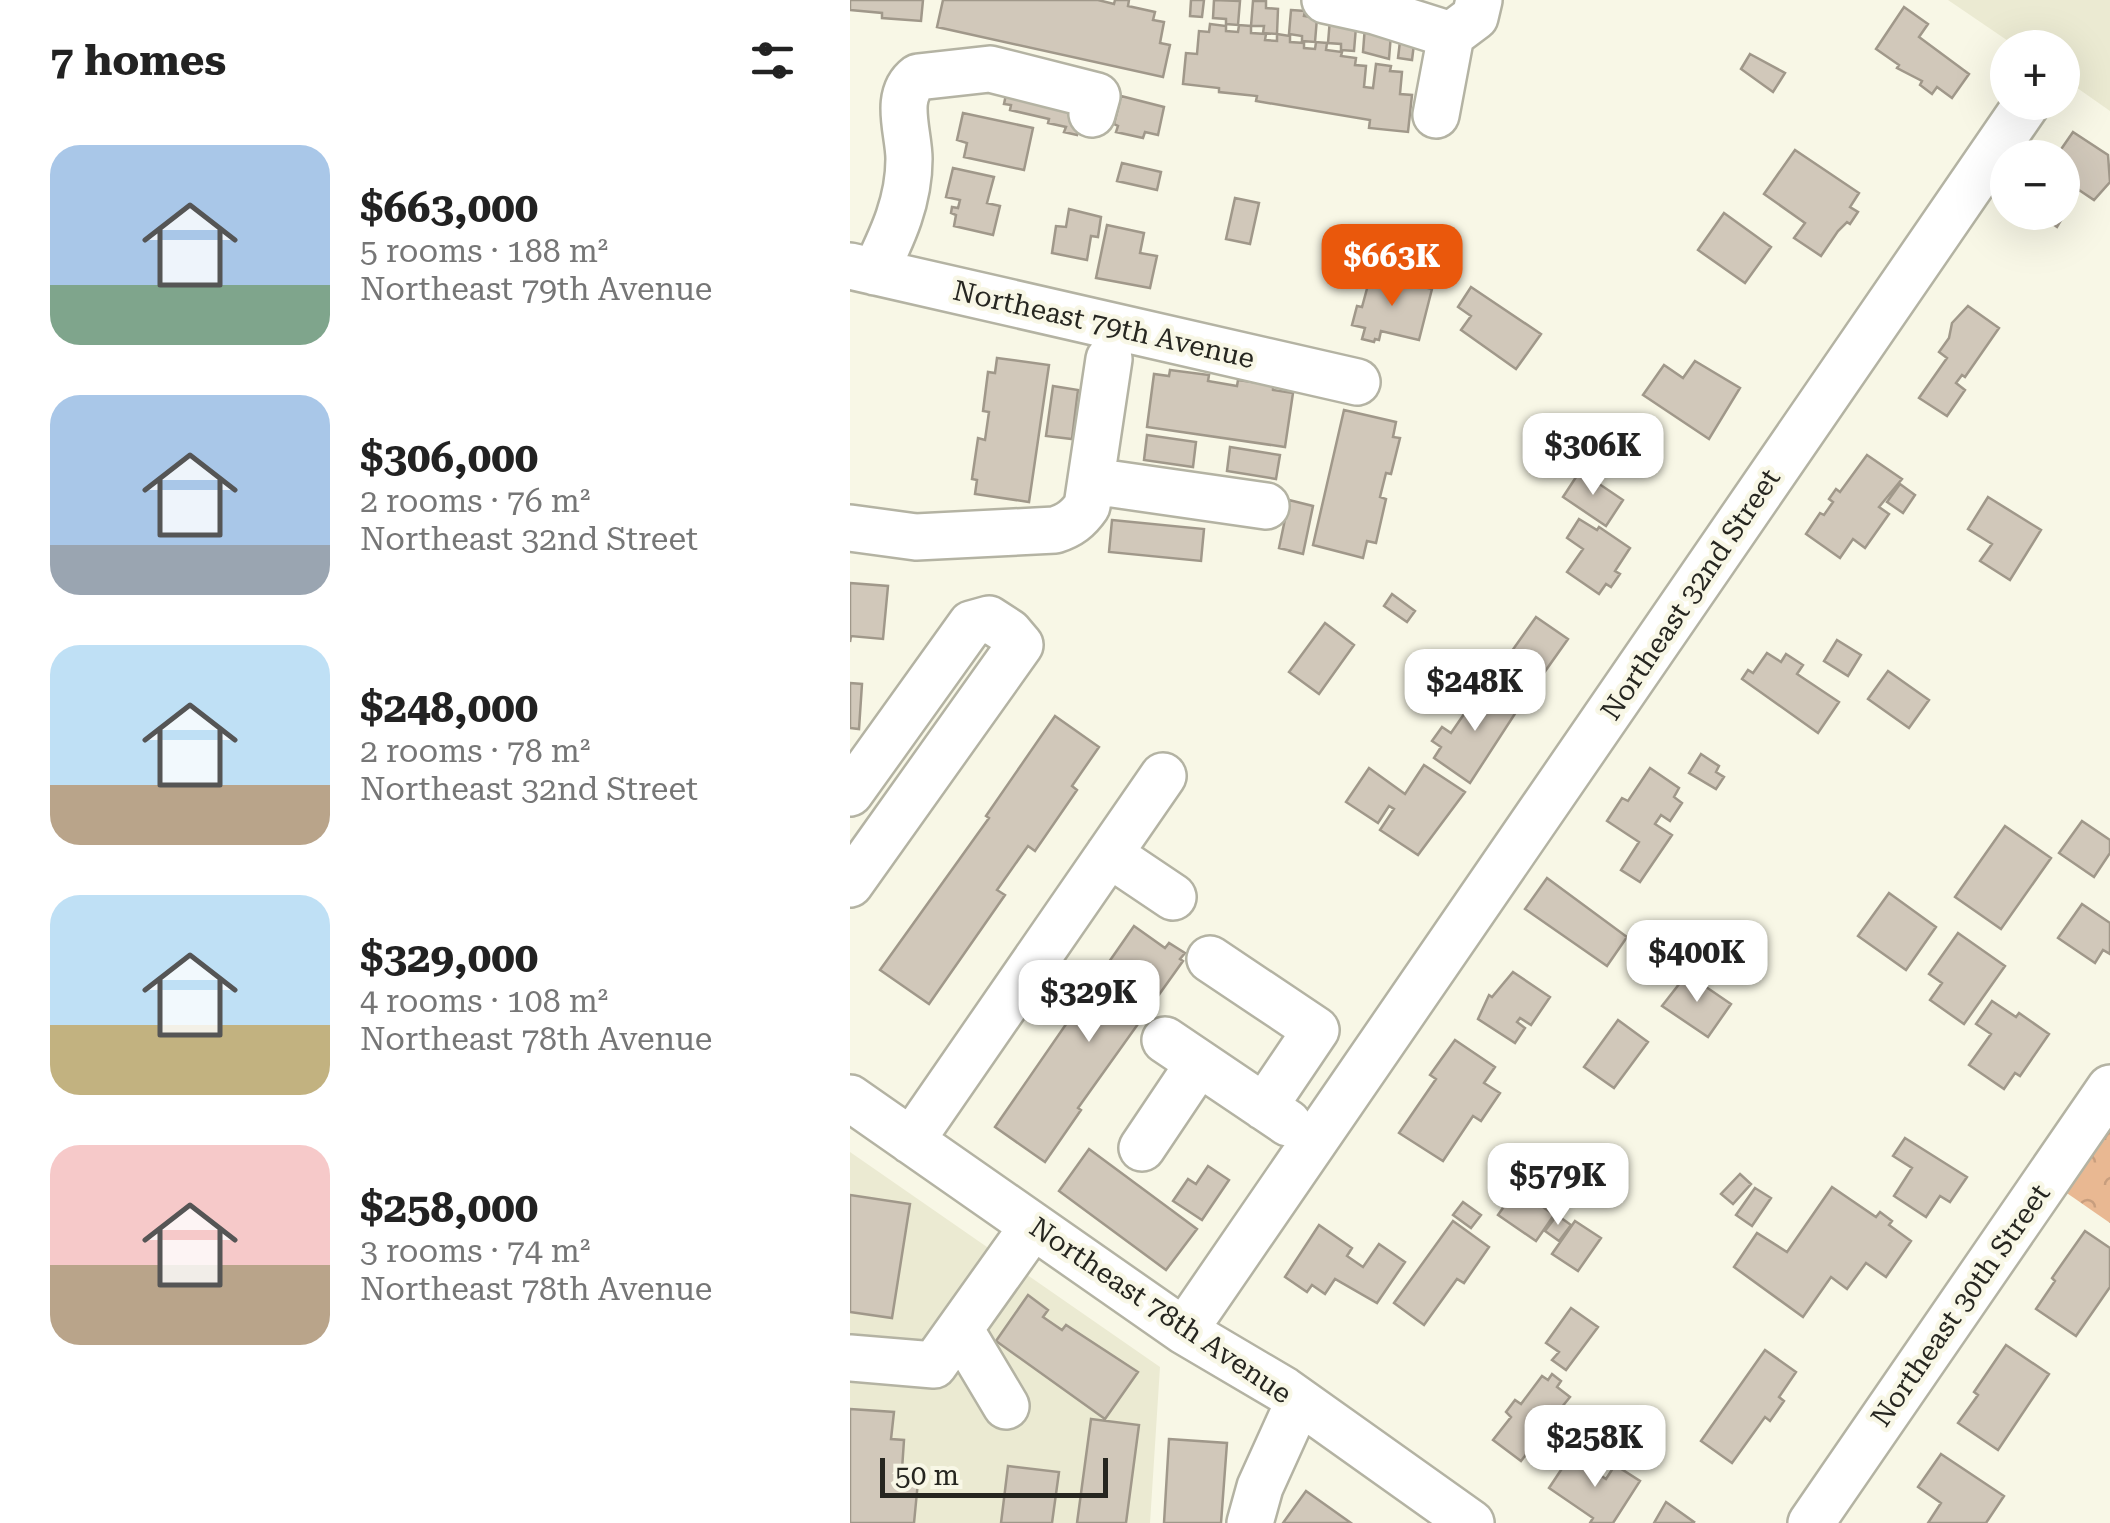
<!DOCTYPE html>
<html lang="en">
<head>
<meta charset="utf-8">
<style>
	body { margin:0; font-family:"Roboto Serif",serif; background:#f2f2f2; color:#222; height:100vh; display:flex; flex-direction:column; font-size:38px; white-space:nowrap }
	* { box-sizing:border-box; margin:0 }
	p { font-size:32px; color:#767676 }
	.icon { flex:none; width:55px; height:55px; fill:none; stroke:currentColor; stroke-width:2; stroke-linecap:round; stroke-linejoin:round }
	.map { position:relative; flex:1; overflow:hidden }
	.side { display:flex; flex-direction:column; background:#fff; width:850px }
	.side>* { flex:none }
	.fabs { position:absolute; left:1140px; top:30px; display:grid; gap:20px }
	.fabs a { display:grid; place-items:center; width:90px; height:90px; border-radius:50%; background:#fff; box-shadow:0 10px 40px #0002; font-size:50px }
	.scale { position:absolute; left:30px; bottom:25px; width:228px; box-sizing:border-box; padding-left:10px; border:5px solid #262620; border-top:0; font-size:28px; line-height:35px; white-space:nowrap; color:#262620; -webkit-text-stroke:8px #f8f7e6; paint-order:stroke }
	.price { position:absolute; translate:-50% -85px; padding:0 22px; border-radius:20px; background:#fff; color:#222; font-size:32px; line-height:65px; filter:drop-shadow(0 2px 5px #0008) }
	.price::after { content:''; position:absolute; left:50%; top:60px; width:30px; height:22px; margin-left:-15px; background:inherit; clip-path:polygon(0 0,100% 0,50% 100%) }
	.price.on { background:#ea580c; color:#fff }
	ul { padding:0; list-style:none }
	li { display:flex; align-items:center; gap:30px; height:250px; padding:0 50px }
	li span { display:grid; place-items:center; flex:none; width:280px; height:200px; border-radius:30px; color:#555 }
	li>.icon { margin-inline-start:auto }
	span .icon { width:120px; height:120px; fill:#fffc; stroke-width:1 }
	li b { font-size:42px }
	h2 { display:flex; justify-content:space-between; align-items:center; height:120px; padding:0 50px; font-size:42px }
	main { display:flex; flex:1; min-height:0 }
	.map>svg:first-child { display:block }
	.built { fill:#ebead2 }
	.park { fill:url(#park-crowns) }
	.building { fill:#d1c8ba; stroke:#a0988a; stroke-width:2.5 }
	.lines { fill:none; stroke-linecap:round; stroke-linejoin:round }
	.minor-casing { stroke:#b4b3a3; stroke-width:50 }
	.minor { stroke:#fff; stroke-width:45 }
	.labels { text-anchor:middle; stroke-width:9; stroke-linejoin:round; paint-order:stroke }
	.street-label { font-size:28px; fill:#262620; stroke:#f8f7e6 }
</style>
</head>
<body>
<main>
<section class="side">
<h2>7 homes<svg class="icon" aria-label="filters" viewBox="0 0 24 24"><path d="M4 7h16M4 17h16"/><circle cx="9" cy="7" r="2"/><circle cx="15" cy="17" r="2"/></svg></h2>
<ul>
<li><span style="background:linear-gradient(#a9c7e8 70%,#7fa58c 0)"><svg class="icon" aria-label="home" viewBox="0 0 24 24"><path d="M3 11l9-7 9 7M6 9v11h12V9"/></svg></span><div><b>$663,000</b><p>5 rooms · 188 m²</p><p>Northeast 79th Avenue</p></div></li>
<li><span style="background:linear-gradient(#a9c7e8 75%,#9aa5b1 0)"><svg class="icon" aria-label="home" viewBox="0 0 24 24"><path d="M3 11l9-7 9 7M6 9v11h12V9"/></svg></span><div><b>$306,000</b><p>2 rooms · 76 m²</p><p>Northeast 32nd Street</p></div></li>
<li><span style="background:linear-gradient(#bfe0f5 70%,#b9a48a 0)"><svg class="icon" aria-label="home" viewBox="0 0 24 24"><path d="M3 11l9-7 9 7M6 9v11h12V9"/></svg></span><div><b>$248,000</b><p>2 rooms · 78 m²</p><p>Northeast 32nd Street</p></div></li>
<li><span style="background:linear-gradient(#bfe0f5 65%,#c2b280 0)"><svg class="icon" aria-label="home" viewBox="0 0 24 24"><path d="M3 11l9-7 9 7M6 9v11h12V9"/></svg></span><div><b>$329,000</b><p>4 rooms · 108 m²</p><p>Northeast 78th Avenue</p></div></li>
<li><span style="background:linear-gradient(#f6c9c9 60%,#b9a48a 0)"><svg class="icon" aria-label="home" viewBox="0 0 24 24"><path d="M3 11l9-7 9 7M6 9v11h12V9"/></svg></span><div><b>$258,000</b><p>3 rooms · 74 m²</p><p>Northeast 78th Avenue</p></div></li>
</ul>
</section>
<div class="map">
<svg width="1260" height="1523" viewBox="0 0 1260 1523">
	<defs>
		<pattern id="park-crowns" width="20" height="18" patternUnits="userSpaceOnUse" patternTransform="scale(2.5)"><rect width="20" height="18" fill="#e9b892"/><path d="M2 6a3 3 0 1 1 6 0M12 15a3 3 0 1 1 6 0" fill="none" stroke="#c89e7e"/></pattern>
	</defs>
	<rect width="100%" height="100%" fill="#f8f7e6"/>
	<!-- built -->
	<path class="built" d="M1098 0H1260V111L1213 78 1212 48 1167 47Z
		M0 1152 310 1367 300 1523H0Z"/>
	<!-- park -->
	<path class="park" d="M1260 1119V1223L1211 1189Z"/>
	<!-- building -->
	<path class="building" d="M0 0H73L71 21 32 18V13L0 10Z
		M93 0H248L264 4 265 0H279L278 6 305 12 303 20 314 22 310 43 320 45 313 77 87 27Z
		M341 0H354L352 17 340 16Z
		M364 0 390 1 388 25 376 24V19L363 18Z
		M403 1H416V8L428 9 427 34 413 33 414 26H401Z
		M1054 7 1078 24 1069 37 1119 74 1102 98 1087 87 1082 94 1070 85 1072 81 1047 68 1049 65 1026 49Z
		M441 10 455 11 454 16 467 18 465 42 452 41V36L439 34Z
		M480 19 506 27 504 51 491 50V44L478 43Z
		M360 24 376 26V31L388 32 389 25 401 26V33L416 34 415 40 427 41V34L440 36V42L454 43V48L465 49 466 42 477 43 476 50 492 52 491 56 506 58 505 65 516 66 514 87 523 88 526 64 541 66 540 71 552 72 550 94 562 95 558 132 519 128 520 120 406 101 407 96 369 92V88L333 84 336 53 347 54 349 31 359 32Z
		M515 26 541 34 539 59 513 52Z
		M551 33 565 36 562 60 548 58Z
		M900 54 935 73 923 92 891 69Z
		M158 85 235 97 227 135 214 132 216 127 198 123 199 119 160 110 161 105 154 104Z
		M271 96 314 107 308 135 295 132 293 138 266 132 268 126 264 124Z
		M113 113 183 128 174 170 114 157 117 143 107 140Z
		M1223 132 1258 155 1260 182 1244 200 1229 190 1207 227 1186 212H1212V158H1205Z
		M945 150 1009 193 1000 207 1008 212 1000 224 997 222 988 231 971 256 944 238 955 223 914 194Z
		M272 163 311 172 307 190 267 181Z
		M103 168 144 177 137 203 150 206 143 235 104 226 106 215 101 213 102 207 108 208 110 200 96 197Z
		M385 198 409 203 400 244 376 239Z
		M219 209 251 217 248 237 241 236 237 260 202 253 206 226 216 227Z
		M874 213 921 247 895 283 848 250Z
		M257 225 294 233 290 253 307 256 300 288 246 278Z
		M521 274 582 289 569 340 531 331 529 340 525 339 524 342 512 339 515 328 502 325 507 306 512 307Z
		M621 287 691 334 666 369 611 330 621 316 608 307Z
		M1118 306 1149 328 1115 377 1112 375 1106 383 1115 390 1097 416 1069 398 1097 358 1089 352 1099 338 1102 323Z
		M147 358 199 365 179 502 125 494 127 480 122 479 128 438 135 440 139 412 133 411 138 372 145 373Z
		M845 361 890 388 859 439 793 395 814 365 833 378Z
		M320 370 359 375 358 381 387 386 388 380 423 385V390L443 393 435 447 297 427 304 374 319 376Z
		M203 386 228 390 222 439 196 436Z
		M494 410 546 422 543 437 550 438 541 474 536 473 530 497 536 499 526 543 517 541 513 558 463 545Z
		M297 435 346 442 343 467 294 460Z
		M380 447 430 455 426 479 377 471Z
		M1017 455 1052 479 1029 507 1039 514 1015 548 1003 539 990 558 956 534 970 513 974 515 983 502 979 499 986 489 990 492Z
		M730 471 773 500 756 526 713 497Z
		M1050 484 1065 495 1053 513 1037 502Z
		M1138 497 1191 530 1160 580 1130 561 1142 544 1118 529Z
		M439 500 463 506 453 554 429 548Z
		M729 519 747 530 749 527 780 548 765 571 770 574 761 587 756 584 749 594 717 572 733 549 717 538Z
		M262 520 354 529 351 561 259 552Z
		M0 583 38 586 33 639 1 636 0 642Z
		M542 594 565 611 557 622 534 606Z
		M686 617 718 639 679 694 647 672Z
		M475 623 504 645 469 694 439 672Z
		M987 640 1011 655 998 676 974 661Z
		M917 653 931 662 936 654 953 665 947 674 989 702 968 733 892 679 898 670 903 673Z
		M1038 671 1079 700 1059 728 1018 699Z
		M0 683 12 684 9 729 0 728Z
		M634 685 668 709 620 783 584 758 591 747 582 741 592 727 601 733Z
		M205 716 249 747 222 786 227 790 185 851 178 846 147 890 155 895 79 1004 30 970 139 818 136 816Z
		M851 754 869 766 866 772 874 777 866 789 839 773Z
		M574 765 615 792 568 855 530 830 544 809 539 806 528 823 496 802 519 768 555 794Z
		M800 768 829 788 824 797 832 803 820 821 811 815 805 824 822 835 790 882 771 870 789 842 757 821 772 798 778 801Z
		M1232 821 1260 840V853L1244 877 1209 853Z
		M1155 826 1201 858 1151 929 1105 897Z
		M697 878 777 937 757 966 675 909Z
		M1039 893 1086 927 1056 970 1008 936Z
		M1232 904 1260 923V954L1253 950 1245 963 1208 938Z
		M284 926 315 948 319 943 335 953 330 959 333 961 228 1108 231 1110 195 1162 145 1127 221 1017 229 1022 260 977 252 972Z
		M1108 933 1155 966 1114 1024 1080 1000 1092 983 1079 974Z
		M663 972 700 997 681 1025 670 1018 667 1022 675 1028 665 1043 628 1019 639 995 642 997Z
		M837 974 881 1004 858 1037 812 1006Z
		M1142 1001 1166 1017 1169 1013 1199 1034 1170 1076 1165 1073 1154 1089 1119 1065 1141 1034 1126 1024Z
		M768 1020 798 1042 764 1088 734 1067Z
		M605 1040 645 1067 634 1083 650 1093 631 1121 623 1116 593 1161 549 1133 586 1079 580 1075Z
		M1055 1138 1117 1177 1100 1202 1090 1196 1076 1217 1044 1196 1062 1168 1043 1156Z
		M239 1149 347 1229 316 1270 209 1191Z
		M358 1166 379 1180 352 1220 323 1201 338 1179 346 1184Z
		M890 1174 901 1184 883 1204 871 1194Z
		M982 1187 1026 1217 1030 1212 1042 1221 1039 1225 1061 1241 1036 1277 1016 1263 997 1289 981 1277 953 1317 884 1267 907 1233 937 1252Z
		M667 1188 704 1215 686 1241 648 1215Z
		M905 1188 921 1198 902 1226 886 1215Z
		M0 1195 60 1204 42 1318 0 1312Z
		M613 1202 631 1215 621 1228 603 1215Z
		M707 1215 721 1225 709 1241 695 1231Z
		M603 1221 639 1247 614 1283 607 1279 574 1325 544 1303Z
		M725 1221 751 1238 728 1271 702 1254Z
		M469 1225 502 1248 497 1256 513 1267 529 1244 555 1262 527 1303 485 1279 475 1294 462 1285 457 1292 435 1277Z
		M1235 1231 1260 1248V1287L1226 1336 1186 1309 1205 1281 1202 1278Z
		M178 1295 198 1310 193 1317 212 1330 216 1325 288 1372 255 1419 146 1341Z
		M721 1308 748 1327 716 1370 702 1360 709 1352 696 1343Z
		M1156 1345 1199 1374 1148 1450 1108 1423 1128 1395 1124 1392Z
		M915 1350 946 1372 929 1397 934 1401 920 1421 915 1417 882 1463 851 1441Z
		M702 1374 711 1381 707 1387 720 1397 703 1418 709 1422 703 1429 698 1426 671 1461 643 1440 661 1417 656 1412 665 1400 671 1404 692 1376 698 1380Z
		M0 1409 44 1412 41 1439 54 1440 52 1470 69 1471 64 1523H0Z
		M241 1419 289 1425 276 1523H227Z
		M319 1439 377 1443 371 1523H314Z
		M1091 1454 1154 1496 1136 1523H1078L1091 1503 1068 1487Z
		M721 1455 756 1479 765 1465 790 1481 763 1523H740L743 1518 699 1488Z
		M158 1466 209 1472 202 1523H151Z
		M456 1491 501 1523H433Z
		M816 1502 844 1522 843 1523H804Z"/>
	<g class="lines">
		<defs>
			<path id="minor" d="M475 0 525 11 527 0
				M525 11 601 35
				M586 115 601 35 625 17 629 0
				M0 266 507 382
				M25 272C43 235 59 201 59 159 59 132 43 96 68 77L140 69 247 96 242 114
				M242 481 416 506
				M0 528 66 537 205 530C220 525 228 519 237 506L259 359
				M0 793 121 624 139 619 159 632 170 645 0 884
				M259 854 323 897
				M360 959 466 1030 414 1107
				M315 1040 438 1123
				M0 1098 334 1331 434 1390 621 1523
				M61 1141 313 776
				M292 1148 349 1063
				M110 1329 156 1406
				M334 1331 1176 105
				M0 1358 84 1365 183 1226
				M400 1523 410 1487 449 1401
				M961 1523 1260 1088"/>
		</defs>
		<!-- minor casing -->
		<use href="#minor" class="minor-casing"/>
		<!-- minor -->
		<use href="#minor" class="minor"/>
	</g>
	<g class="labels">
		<!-- street labels -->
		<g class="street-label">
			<text transform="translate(254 324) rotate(13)" y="10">Northeast 79th Avenue</text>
			<text transform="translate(840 594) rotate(-56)" y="10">Northeast 32nd Street</text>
			<text transform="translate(1110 1305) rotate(-55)" y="10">Northeast 30th Street</text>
			<text transform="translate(311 1310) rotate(34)" y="10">Northeast 78th Avenue</text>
		</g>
	</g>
</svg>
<div class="fabs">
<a>+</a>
<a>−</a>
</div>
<div class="scale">50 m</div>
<b class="price on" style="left:542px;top:309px">$663K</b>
<b class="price" style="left:743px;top:498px">$306K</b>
<b class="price" style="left:625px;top:734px">$248K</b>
<b class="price" style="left:847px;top:1005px">$400K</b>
<b class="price" style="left:239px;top:1045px">$329K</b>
<b class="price" style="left:708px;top:1228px">$579K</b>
<b class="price" style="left:745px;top:1490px">$258K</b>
</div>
</main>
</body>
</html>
